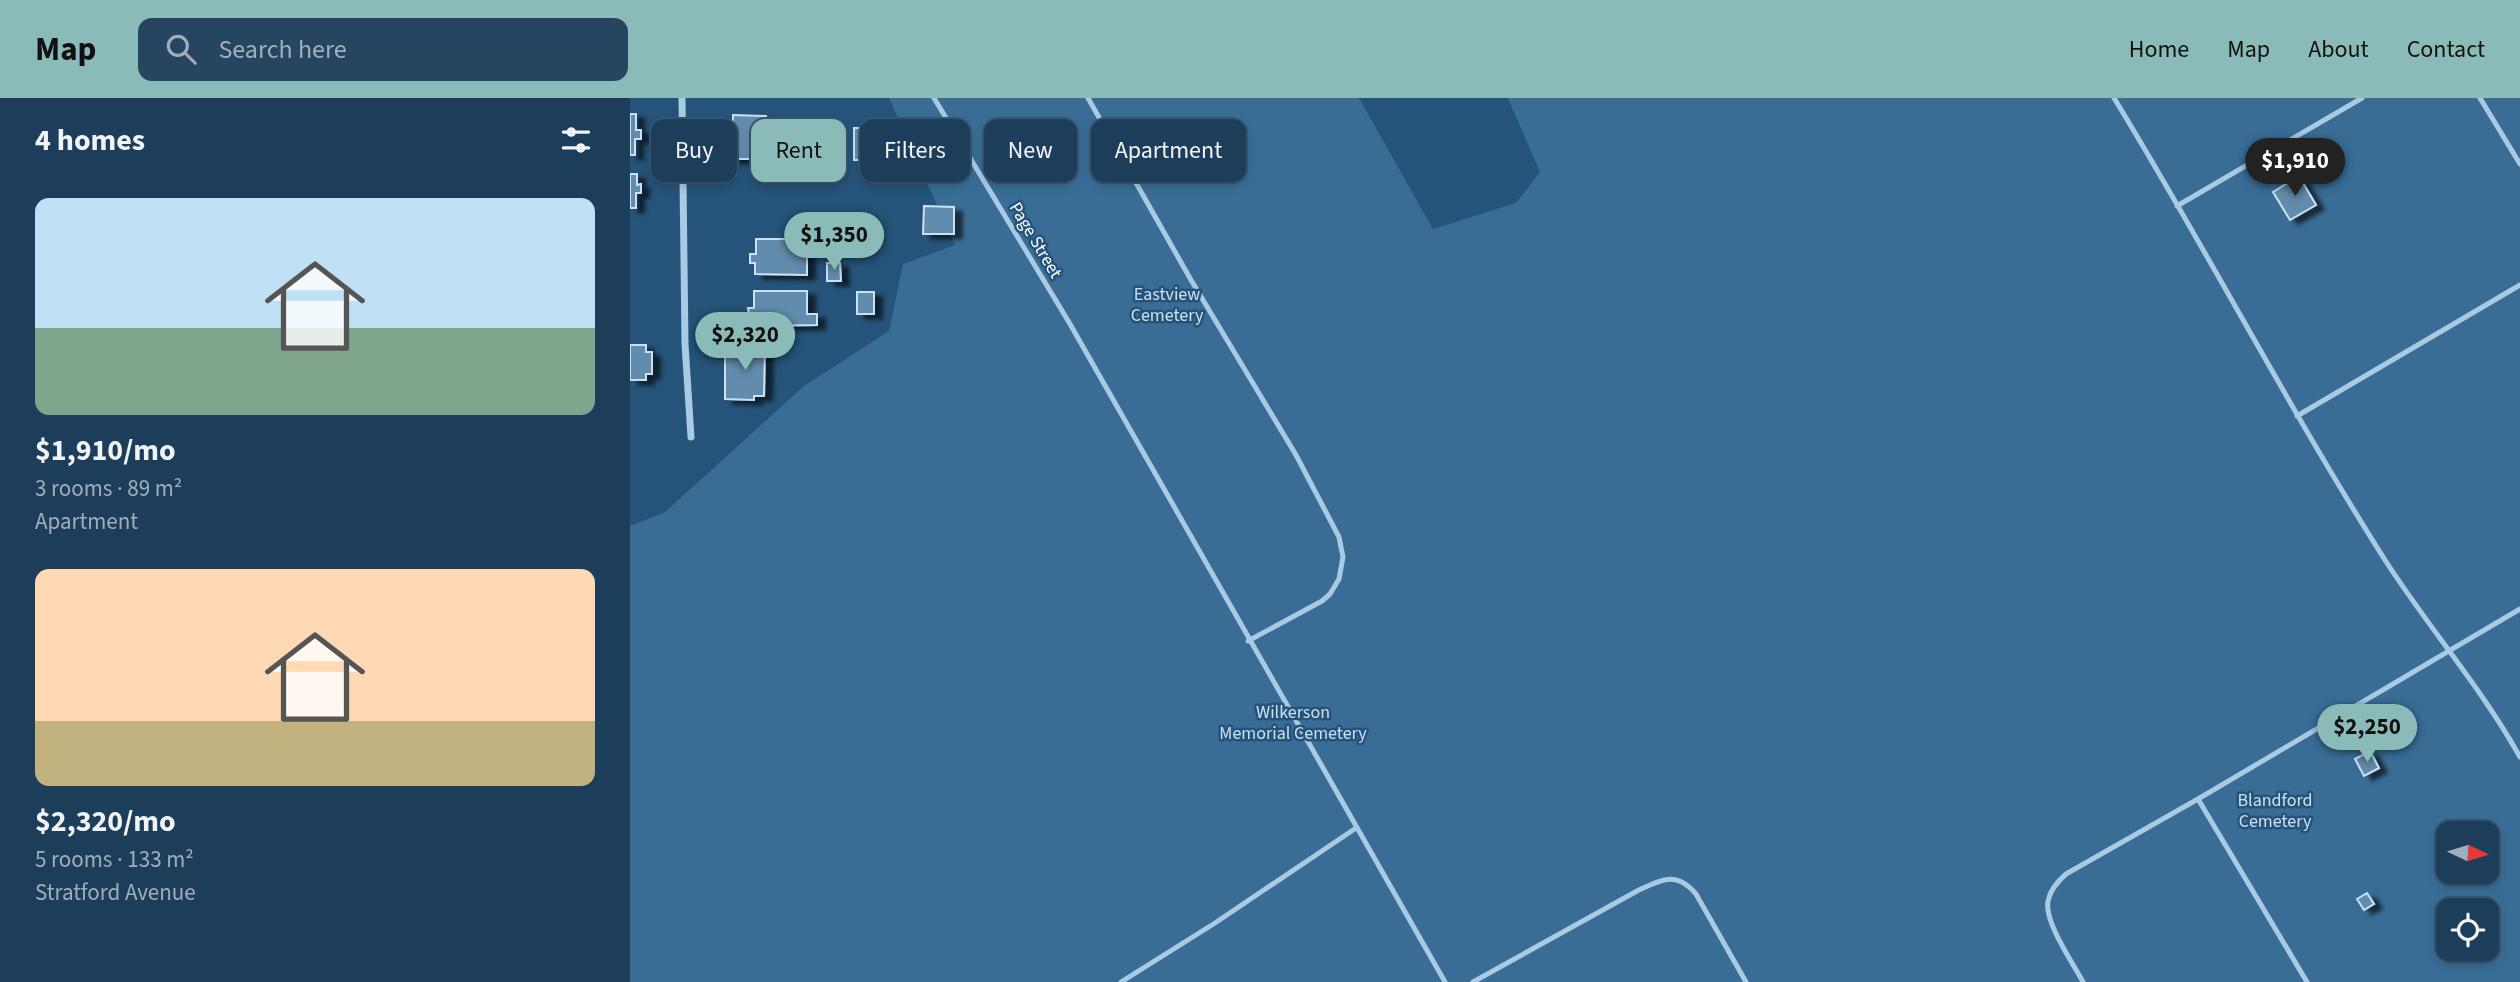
<!DOCTYPE html>
<html lang="en">
<head>
<meta charset="utf-8">
<style>
	body { margin:0; font-family:"Source Sans 3",sans-serif; background:#254561; color:#f1f3f6; height:100vh; display:flex; flex-direction:column; font-size:26px; white-space:nowrap }
	* { box-sizing:border-box; margin:0 }
	p { font-size:23px; color:#a0aebb }
	.icon { flex:none; width:38px; height:38px; fill:none; stroke:currentColor; stroke-width:2; stroke-linecap:round; stroke-linejoin:round }
	.map { position:relative; flex:1; overflow:hidden }
	.sheet { display:flex; flex-direction:column; background:#1c3e5b; width:630px }
	.sheet>* { flex:none }
	.top-card { position:absolute; left:21px; top:21px; width:665px; height:63px; display:flex; gap:14px }
	.needle { width:46px; rotate:94deg }
	.controls { position:absolute; left:1806px; top:723px; display:grid; gap:14px }
	.controls a { display:grid; place-items:center; width:63px; height:63px; border-radius:14px; background:#1c3e5b; box-shadow:0 4px 10px #0003,0 0 0 2px #3a5771; font-size:35px }
	.price { position:absolute; translate:-50% -60px; padding:0 16px; border-radius:24px; background:#8bbbb9; color:#111; font-size:23px; line-height:46px; filter:drop-shadow(0 2px 4px #0008) }
	.price::after { content:''; position:absolute; left:50%; top:42px; width:21px; height:16px; margin-left:-10px; background:inherit; clip-path:polygon(0 0,100% 0,50% 100%) }
	.price.current { background:#222; color:#fff }
	ul { padding:0; list-style:none }
	li { display:grid; align-content:center; gap:14px; height:371px; padding:0 35px }
	li span { display:grid; place-items:center; height:217px; border-radius:14px; color:#555 }
	li>.icon { margin-inline-start:auto }
	span .icon { width:126px; height:126px; fill:#fffc; stroke-width:1 }
	li b { font-size:30px }
	h2 { display:flex; justify-content:space-between; align-items:center; height:84px; padding:0 35px; font-size:30px }
	.pill { padding:0 24px; border-radius:14px; background:#1c3e5b; box-shadow:0 4px 10px #0003,0 0 0 2px #3a5771; font-size:24px; line-height:63px }
	.pill.current { background:#8bbbb9; color:#111 }
	header { display:flex; align-items:center; gap:42px; box-sizing:border-box; height:98px; padding:0 35px; background:#8bbbb9; color:#111 }
	header strong { font-size:33px }
	nav { display:flex; gap:38px; margin-inline-start:auto; font-size:24px }
	.search { width:490px; height:63px; background:#254561; display:flex; align-items:center; gap:18px; box-sizing:border-box; padding:0 24px; border-radius:14px; color:#a0aebb; font-size:26px }
	main { display:flex; flex:1; min-height:0 }
	.map>svg:first-child { display:block }
	.green { fill:#396d96; fill-rule:evenodd }
	.building { fill:#628cad; stroke:#cae1f3; stroke-width:2; filter:url(#shadow) }
	.lines { fill:none; stroke-linecap:round; stroke-linejoin:round }
	.lane { stroke:#a8cae3; stroke-width:5 }
	.street { stroke:#a8cae3; stroke-width:7 }
	.labels { text-anchor:middle; stroke-width:5; stroke-linejoin:round; paint-order:stroke }
	.street-label { font-size:18px; fill:#fff; stroke:#255379 }
	.park-label { font-size:18px; fill:#cae1f3; stroke:#255379 }
</style>
</head>
<body>
<header>
<strong>Map</strong>
<div class="search"><svg class="icon" aria-label="search" viewBox="0 0 24 24"><circle cx="10" cy="10" r="6"/><path d="M15 15l6 6"/></svg>Search here</div>
<nav><a>Home</a><a>Map</a><a>About</a><a>Contact</a></nav>
</header>
<main>
<section class="sheet">
<h2>4 homes<svg class="icon" aria-label="filters" viewBox="0 0 24 24"><path d="M4 7h16M4 17h16"/><circle cx="9" cy="7" r="2"/><circle cx="15" cy="17" r="2"/></svg></h2>
<ul>
<li><span style="background:linear-gradient(#bfe0f5 60%,#7fa58c 0)"><svg class="icon" aria-label="home" viewBox="0 0 24 24"><path d="M3 11l9-7 9 7M6 9v11h12V9"/></svg></span><div><b>$1,910/mo</b><p>3 rooms · 89 m²</p><p>Apartment</p></div></li>
<li><span style="background:linear-gradient(#ffd9b3 70%,#c2b280 0)"><svg class="icon" aria-label="home" viewBox="0 0 24 24"><path d="M3 11l9-7 9 7M6 9v11h12V9"/></svg></span><div><b>$2,320/mo</b><p>5 rooms · 133 m²</p><p>Stratford Avenue</p></div></li>
</ul>
</section>
<div class="map">
<svg width="1890" height="884" viewBox="0 0 1890 884">
	<defs>
		<filter id="shadow"><feDropShadow dx="8" dy="4.5" stdDeviation="2" flood-color="#0009"/></filter>
	</defs>
	<rect width="100%" height="100%" fill="#255379"/>
	<!-- green -->
	<path class="green" d="M259 0H729L803 131 886 105 910 74 878 0H1890V884H0V428L35 414 174 288 259 233 273 166 325 147ZM1818 735H1857V774H1818ZM1818 812H1857V850H1818Z"/>
	<!-- building -->
	<path class="building" d="M0 16H6V32H11V41H5V57H0Z
		M103 17 136 18V29H143L142 43 135 42V61H101V45H96L97 32 103 33Z
		M240 26H245V29H261V63H258V70H247V62H224V30H240Z
		M176 28H203V62H176Z
		M0 76H7V87L11 86V95H6V110H0Z
		M1669 78 1686 107 1660 122 1643 94Z
		M294 108 324 109V136H293Z
		M126 141H177V177L125 176V165H120V156H126Z
		M197 165H210L211 183H197Z
		M124 193H177V216H187V227L124 228V217H119L118 210H124Z
		M227 194H244V216H227Z
		M0 247H16V254H22V276H16V282H0Z
		M95 248H135L134 298H124V302L95 301Z
		M1740 653 1749 670 1734 678 1725 661Z
		M1737 795 1744 806 1734 812 1727 801Z"/>
	<g class="lines">
		<!-- lane -->
		<path class="lane" d="M304 0 440 226 815 884
			M458 0 561 182 666 357 709 439 713 459 709 481 700 496 692 503 618 543
			M1484 0C1577 152 1659 311 1755 462 1798 529 1851 589 1890 659
			M1850 0 1890 66
			M1547 108 1732 0
			M1667 318 1890 187
			M1568 701 1677 884
			M491 884 585 825 726 730
			M843 884 1007 793C1031 782 1046 772 1066 796L1116 884
			M1453 884C1443 865 1414 824 1418 803 1420 792 1428 783 1436 776L1568 701 1890 511"/>
		<!-- street -->
		<path class="street" d="M52 0 55 246 61 339"/>
	</g>
	<g class="labels">
		<!-- street labels -->
		<g class="street-label">
			<text transform="translate(406 142) rotate(59)" y="6">Page Street</text>
		</g>
		<!-- park labels -->
		<g class="park-label">
			<text x="537" y="202">Eastview<tspan x="537" dy="21">Cemetery</tspan></text>
			<text x="663" y="620">Wilkerson<tspan x="663" dy="21">Memorial Cemetery</tspan></text>
			<text x="1645" y="708">Blandford<tspan x="1645" dy="21">Cemetery</tspan></text>
		</g>
	</g>
</svg>
<div class="controls">
<a><svg class="needle" viewBox="-14 -14 28 28"><path d="M0-13l5 13h-10z" fill="#e53935"/><path d="M0 13l5-13h-10z" fill="#a0aebb"/></svg></a>
<a><svg class="icon" aria-label="locate" viewBox="0 0 24 24"><circle cx="12" cy="12" r="6"/><path d="M12 2v4M12 18v4M2 12h4M18 12h4"/></svg></a>
</div>
<b class="price current" style="left:1665px;top:100px">$1,910</b>
<b class="price" style="left:204px;top:174px">$1,350</b>
<b class="price" style="left:115px;top:274px">$2,320</b>
<b class="price" style="left:1737px;top:666px">$2,250</b>
<div class="top-card">
<a class="pill">Buy</a>
<a class="pill current">Rent</a>
<a class="pill">Filters</a>
<a class="pill">New</a>
<a class="pill">Apartment</a>
</div>
</div>
</main>
</body>
</html>
